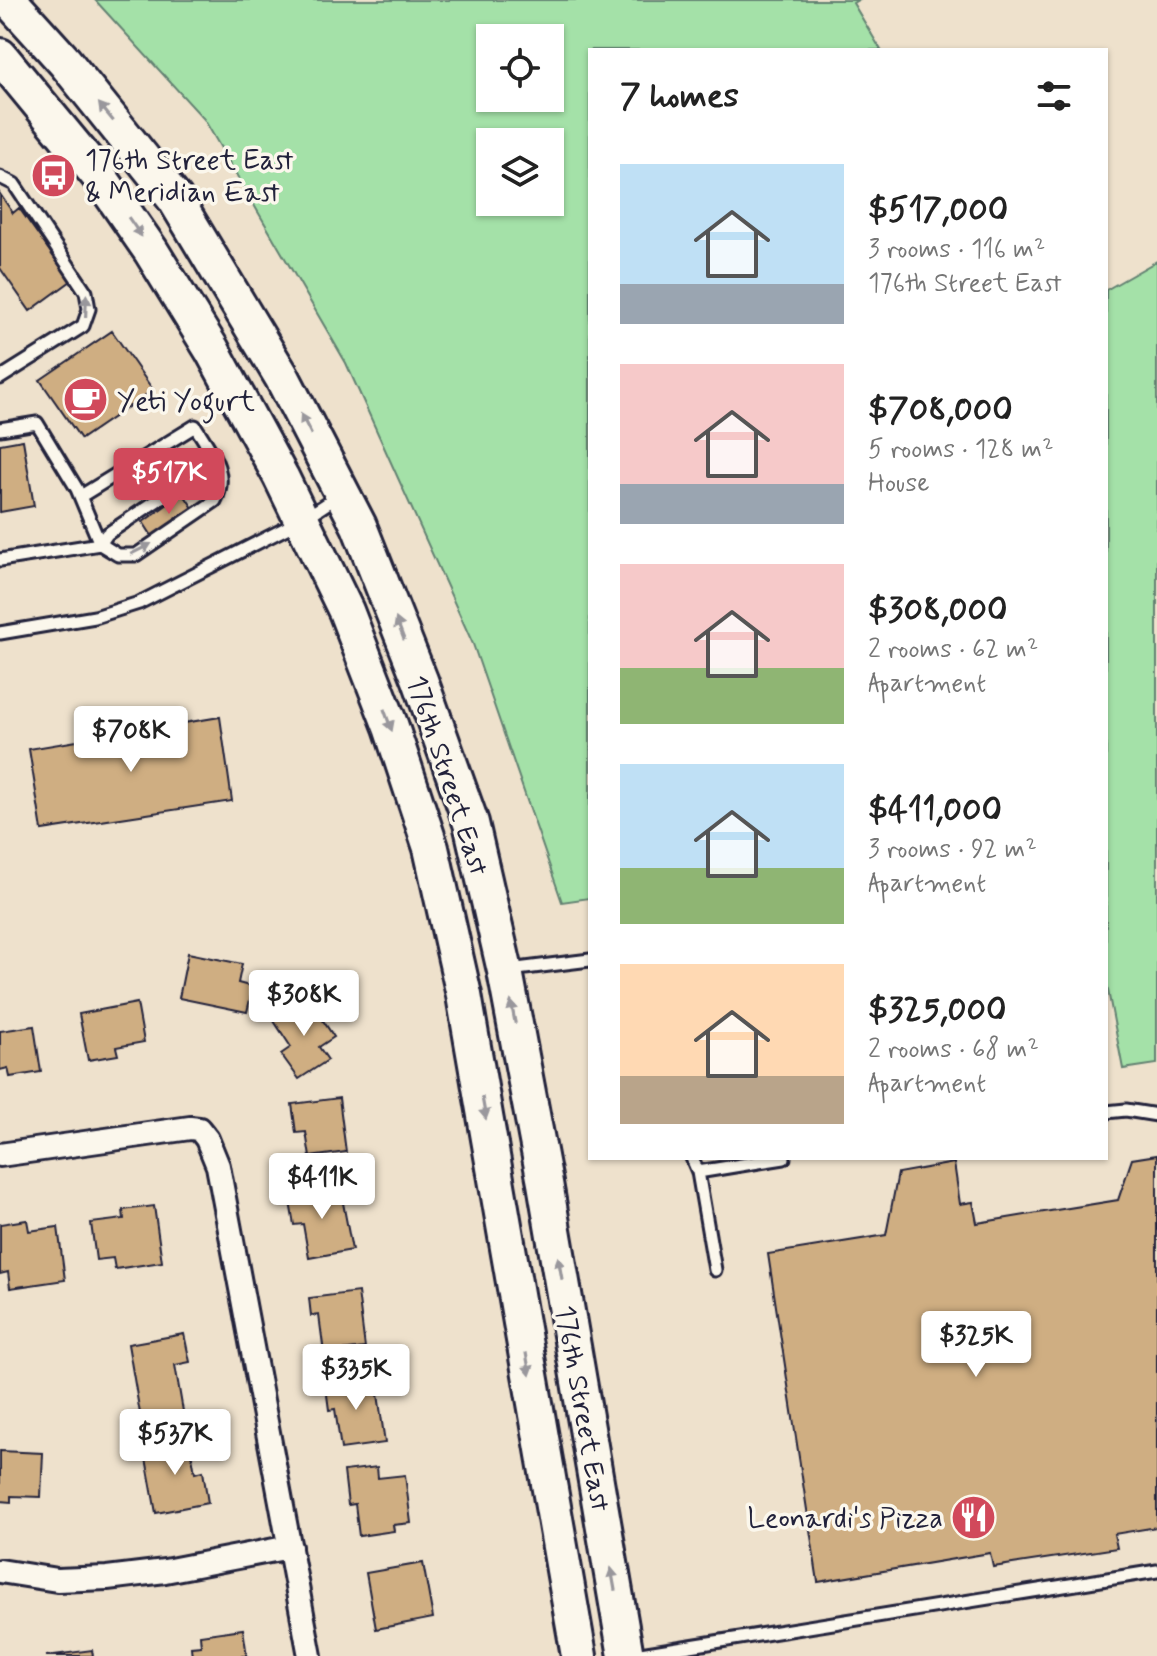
<!DOCTYPE html>
<html lang="en">
<head>
<meta charset="utf-8">
<style>
	body { margin:0; font-family:Mynerve,sans-serif; background:#f2f2f2; color:#222; height:100vh; display:flex; flex-direction:column; font-size:30px; white-space:nowrap }
	* { box-sizing:border-box; margin:0 }
	p { font-size:26px; color:#767676 }
	.icon { flex:none; width:44px; height:44px; fill:none; stroke:currentColor; stroke-width:2; stroke-linecap:round; stroke-linejoin:round }
	.map { position:relative; flex:1; overflow:hidden }
	.drawer { position:absolute; left:588px; top:48px; width:520px; height:1112px; display:flex; flex-direction:column; background:#fff; border-radius:0px; box-shadow:0 2px 6px #0004 }
	.drawer>* { flex:none }
	.buttons { position:absolute; left:476px; top:24px; display:grid; gap:16px }
	.buttons a { display:grid; place-items:center; width:88px; height:88px; border-radius:0px; background:#fff; box-shadow:0 2px 6px #0004; font-size:40px }
	.price { position:absolute; translate:-50% -68px; padding:0 18px; border-radius:8px; background:#fff; color:#222; font-size:26px; line-height:52px; filter:drop-shadow(0 2px 4px #0008) }
	.price::after { content:''; position:absolute; left:50%; top:48px; width:24px; height:18px; margin-left:-12px; background:inherit; clip-path:polygon(0 0,100% 0,50% 100%) }
	.price.on { background:#d1495b; color:#fff }
	ul { padding:0; list-style:none }
	li { display:flex; align-items:center; gap:24px; height:200px; padding:0 32px }
	li span { display:grid; place-items:center; flex:none; width:224px; height:160px; border-radius:0px; color:#555 }
	li>.icon { margin-inline-start:auto }
	span .icon { width:96px; height:96px; fill:#fffc; stroke-width:1 }
	li b { font-size:34px }
	h2 { display:flex; justify-content:space-between; align-items:center; height:96px; padding:0 32px; font-size:34px }
	.map>svg:first-child { display:block }
	.green { fill:#a4e1a8; stroke:#638272; stroke-width:2; fill-rule:evenodd }
	.building { fill:#cfae82; stroke:#22223b; stroke-width:2 }
	.lines { fill:none; stroke-linecap:round; stroke-linejoin:round }
	.service-casing { stroke:#22223b; stroke-width:17 }
	.minor-casing { stroke:#22223b; stroke-width:28 }
	.primary-casing { stroke:#22223b; stroke-width:40 }
	.service { stroke:#fbf7ec; stroke-width:11 }
	.minor { stroke:#fbf7ec; stroke-width:22 }
	.primary { stroke:#fbf7ec; stroke-width:34 }
	.oneway { fill:#99979c }
	.labels { text-anchor:middle; stroke-width:7; stroke-linejoin:round; paint-order:stroke }
	.poi-label { font-size:28px; fill:#22223b; stroke:#fbf7ec; text-anchor:start }
	.street-label { font-size:28px; fill:#22223b; stroke:#fbf7ec }
</style>
</head>
<body>
<div class="map">
<svg width="1157" height="1656" viewBox="0 0 1157 1656">
	<rect width="100%" height="100%" fill="#eee1cc"/>
	<filter id="ink" filterUnits="userSpaceOnUse"><feTurbulence type="fractalNoise" baseFrequency=".0125" numOctaves="2"/><feDisplacementMap in="SourceGraphic" scale="16" xChannelSelector="R" yChannelSelector="G"/><feConvolveMatrix kernelMatrix="1 2 1 2 8 2 1 2 1" color-interpolation-filters="sRGB"/></filter>
	<g filter="url(#ink)">
		<!-- green -->
		<path class="green" d="M95 0H858L853 3 881 50H590V898L562 902 473 644 346 363 204 119ZM490 38H550V98H490ZM490 142H550V202H490Z
			M1157 261V1064L1123 1069 1106 980V290Z"/>
		<!-- building -->
		<path class="building" d="M0 194 13 213 19 208 71 281 30 311 0 268Z
			M112 331 153 390 81 439 40 380Z
			M23 440 34 506 0 512V444Z
			M183 493 195 511 154 539 143 522Z
			M220 717 232 801 42 830 29 749Z
			M188 953 242 964 238 983 253 987 247 1012 179 998Z
			M308 998 334 1037 319 1047 328 1060 299 1079 281 1054 291 1047 274 1021Z
			M137 1003 144 1042 116 1047 118 1055 88 1060 79 1014Z
			M34 1026 41 1072 10 1077 8 1068 0 1070V1031Z
			M339 1098 346 1152 310 1157 306 1132 296 1133 292 1104Z
			M1157 1155V1527L1114 1534 1117 1548 993 1567 990 1553 818 1582 768 1254 886 1235 898 1173 954 1163 960 1204 973 1202 977 1223 1118 1200 1132 1159Z
			M340 1187 352 1250 309 1258 303 1224 294 1225 289 1196Z
			M154 1206 162 1262 115 1269 113 1258 96 1260 91 1223 124 1219 123 1210Z
			M27 1220 29 1231 58 1227 65 1280 10 1288 8 1272 0 1274V1224Z
			M358 1292 365 1348 324 1353 319 1315 311 1316 309 1298Z
			M184 1334 190 1362 175 1365 184 1417 142 1425 128 1344Z
			M360 1375 362 1389 377 1387 385 1443 341 1449 335 1409 329 1410 325 1380Z
			M189 1439 195 1473 203 1471 208 1503 156 1513 144 1447Z
			M0 1451 43 1453 41 1497 11 1496V1502L0 1501Z
			M377 1467 378 1478 405 1475 411 1523 393 1525 394 1531 359 1536 355 1504 348 1505 344 1471Z
			M423 1563 433 1618 376 1629 366 1573Z
			M243 1629 247 1656H192L191 1647 201 1646 200 1635Z
			M92 1650 93 1656H46Z"/>
		<g class="lines">
			<defs>
				<path id="service" d="M0 177 14 184 86 292 89 309 83 326 0 378
					M0 429 37 423 77 489 100 544 0 560
					M81 496 195 426C210 450 230 473 215 501L136 555H118L100 544 107 534 216 461
					M0 633 95 617 139 603 302 520 340 495
					M509 970 590 960
					M1106 1112 1126 1110 1157 1115
					M692 1158 698 1172 715 1270
					M698 1172 784 1158
					M628 1656 1157 1571"/>
				<path id="minor" d="M0 1155 190 1128 199 1129 207 1139 218 1166 310 1656
					M0 1571 57 1580 107 1578 165 1571 290 1547"/>
				<path id="primary" d="M9 0 65 62 175 199 282 377 359 526 420 680 471 823 505 971 545 1183 626 1656
					M0 56 99 176 151 251 212 350 281 477 346 611 391 727 431 848 464 995 579 1656"/>
			</defs>
			<!-- service casing -->
			<use href="#service" class="service-casing"/>
			<!-- minor casing -->
			<use href="#minor" class="minor-casing"/>
			<!-- primary casing -->
			<use href="#primary" class="primary-casing"/>
			<!-- service -->
			<use href="#service" class="service"/>
			<!-- minor -->
			<use href="#minor" class="minor"/>
			<!-- primary -->
			<use href="#primary" class="primary"/>
		</g>
		<!-- one-way arrows -->
		<defs><path id="oneway-solid" d="M-6-.8H1V-3.2L6.5 0L1 3.2V.8H-6Z" transform="scale(2)"/></defs>
		<g class="oneway">
			<use href="#oneway-solid" transform="translate(106 112) rotate(-129)"/>
			<use href="#oneway-solid" transform="translate(135 227) rotate(55)"/>
			<use href="#oneway-solid" transform="translate(86 306) rotate(-88)"/>
			<use href="#oneway-solid" transform="translate(306 424) rotate(-117)"/>
			<use href="#oneway-solid" transform="translate(141 549) rotate(-27)"/>
			<use href="#oneway-solid" transform="translate(400 629) rotate(-111)"/>
			<use href="#oneway-solid" transform="translate(388 720) rotate(70)"/>
			<use href="#oneway-solid" transform="translate(513 1012) rotate(-101)"/>
			<use href="#oneway-solid" transform="translate(484 1108) rotate(80)"/>
			<use href="#oneway-solid" transform="translate(560 1268) rotate(-100)"/>
			<use href="#oneway-solid" transform="translate(528 1364) rotate(80)"/>
			<use href="#oneway-solid" transform="translate(613 1579) rotate(-100)"/>
		</g>
	</g>
	<!-- icons -->
	<defs>
		<symbol id="bus-disc" viewBox="-11 -11 22 22"><circle r="9.5" fill="#d1495b" stroke="#fbf7ec"/><path d="M-5-6H5V4H4V6H2V4H-2V6H-4V4H-5ZM-3.5-4V0h7V-4ZM-3.5 1.2v1.5H-2V1.2ZM2 1.2v1.5H3.5V1.2Z" fill="#fff"/></symbol>
		<symbol id="cafe-disc" viewBox="-11 -11 22 22"><circle r="9.5" fill="#d1495b" stroke="#fbf7ec"/><path d="M-5.5-4.5H6V0H3Q3 3.5 0 3.5H-2.5Q-5.5 3.5-5.5 0ZM3-3.2v2h1.7v-2ZM-6 4.5H4V6H-6Z" fill="#fff"/></symbol>
		<symbol id="restaurant-disc" viewBox="-11 -11 22 22"><circle r="9.5" fill="#d1495b" stroke="#fbf7ec"/><path d="M-5-6h1v4h1v-4h1v4h1v-4h1v5L-1.5 .5V6h-2V.5L-5-1ZM5-6V6H3V1.5H1.5Q1.5-4 5-6Z" fill="#fff"/></symbol>
	</defs>
	<g fill-rule="evenodd">
		<use href="#bus-disc" x="28" y="150" width="51" height="51"/>
		<use href="#cafe-disc" x="60" y="374" width="51" height="51"/>
		<use href="#restaurant-disc" x="948" y="1492" width="51" height="51"/>
	</g>
	<g class="labels">
		<!-- poi labels -->
		<g class="poi-label">
			<text x="85" y="169">176th Street East<tspan x="85" dy="32">&amp; Meridian East</tspan></text>
			<text x="117" y="410">Yeti Yogurt</text>
			<text x="943" y="1527" text-anchor="end">Leonardi's Pizza</text>
		</g>
		<!-- street labels -->
		<g class="street-label">
			<text transform="translate(449 775) rotate(72)" y="10">176th Street East</text>
			<text transform="translate(584 1408) rotate(80)" y="10">176th Street East</text>
		</g>
	</g>
</svg>
<div class="buttons">
<a><svg class="icon" aria-label="locate" viewBox="0 0 24 24"><circle cx="12" cy="12" r="6"/><path d="M12 2v4M12 18v4M2 12h4M18 12h4"/></svg></a>
<a><svg class="icon" aria-label="layers" viewBox="0 0 24 24"><path d="M12 4l9 5-9 5-9-5zM3 14l9 5 9-5"/></svg></a>
</div>
<b class="price on" style="left:169px;top:516px">$517K</b>
<b class="price" style="left:131px;top:774px">$708K</b>
<b class="price" style="left:304px;top:1038px">$308K</b>
<b class="price" style="left:322px;top:1221px">$411K</b>
<b class="price" style="left:976px;top:1379px">$325K</b>
<b class="price" style="left:356px;top:1412px">$335K</b>
<b class="price" style="left:175px;top:1477px">$537K</b>
<section class="drawer">
<h2>7 homes<svg class="icon" aria-label="filters" viewBox="0 0 24 24"><path d="M4 7h16M4 17h16"/><circle cx="9" cy="7" r="2"/><circle cx="15" cy="17" r="2"/></svg></h2>
<ul>
<li><span style="background:linear-gradient(#bfe0f5 75%,#9aa5b1 0)"><svg class="icon" aria-label="home" viewBox="0 0 24 24"><path d="M3 11l9-7 9 7M6 9v11h12V9"/></svg></span><div><b>$517,000</b><p>3 rooms · 116 m²</p><p>176th Street East</p></div></li>
<li><span style="background:linear-gradient(#f6c9c9 75%,#9aa5b1 0)"><svg class="icon" aria-label="home" viewBox="0 0 24 24"><path d="M3 11l9-7 9 7M6 9v11h12V9"/></svg></span><div><b>$708,000</b><p>5 rooms · 128 m²</p><p>House</p></div></li>
<li><span style="background:linear-gradient(#f6c9c9 65%,#8fb573 0)"><svg class="icon" aria-label="home" viewBox="0 0 24 24"><path d="M3 11l9-7 9 7M6 9v11h12V9"/></svg></span><div><b>$308,000</b><p>2 rooms · 62 m²</p><p>Apartment</p></div></li>
<li><span style="background:linear-gradient(#bfe0f5 65%,#8fb573 0)"><svg class="icon" aria-label="home" viewBox="0 0 24 24"><path d="M3 11l9-7 9 7M6 9v11h12V9"/></svg></span><div><b>$411,000</b><p>3 rooms · 92 m²</p><p>Apartment</p></div></li>
<li><span style="background:linear-gradient(#ffd9b3 70%,#b9a48a 0)"><svg class="icon" aria-label="home" viewBox="0 0 24 24"><path d="M3 11l9-7 9 7M6 9v11h12V9"/></svg></span><div><b>$325,000</b><p>2 rooms · 68 m²</p><p>Apartment</p></div></li>
</ul>
</section>
</div>
</body>
</html>
